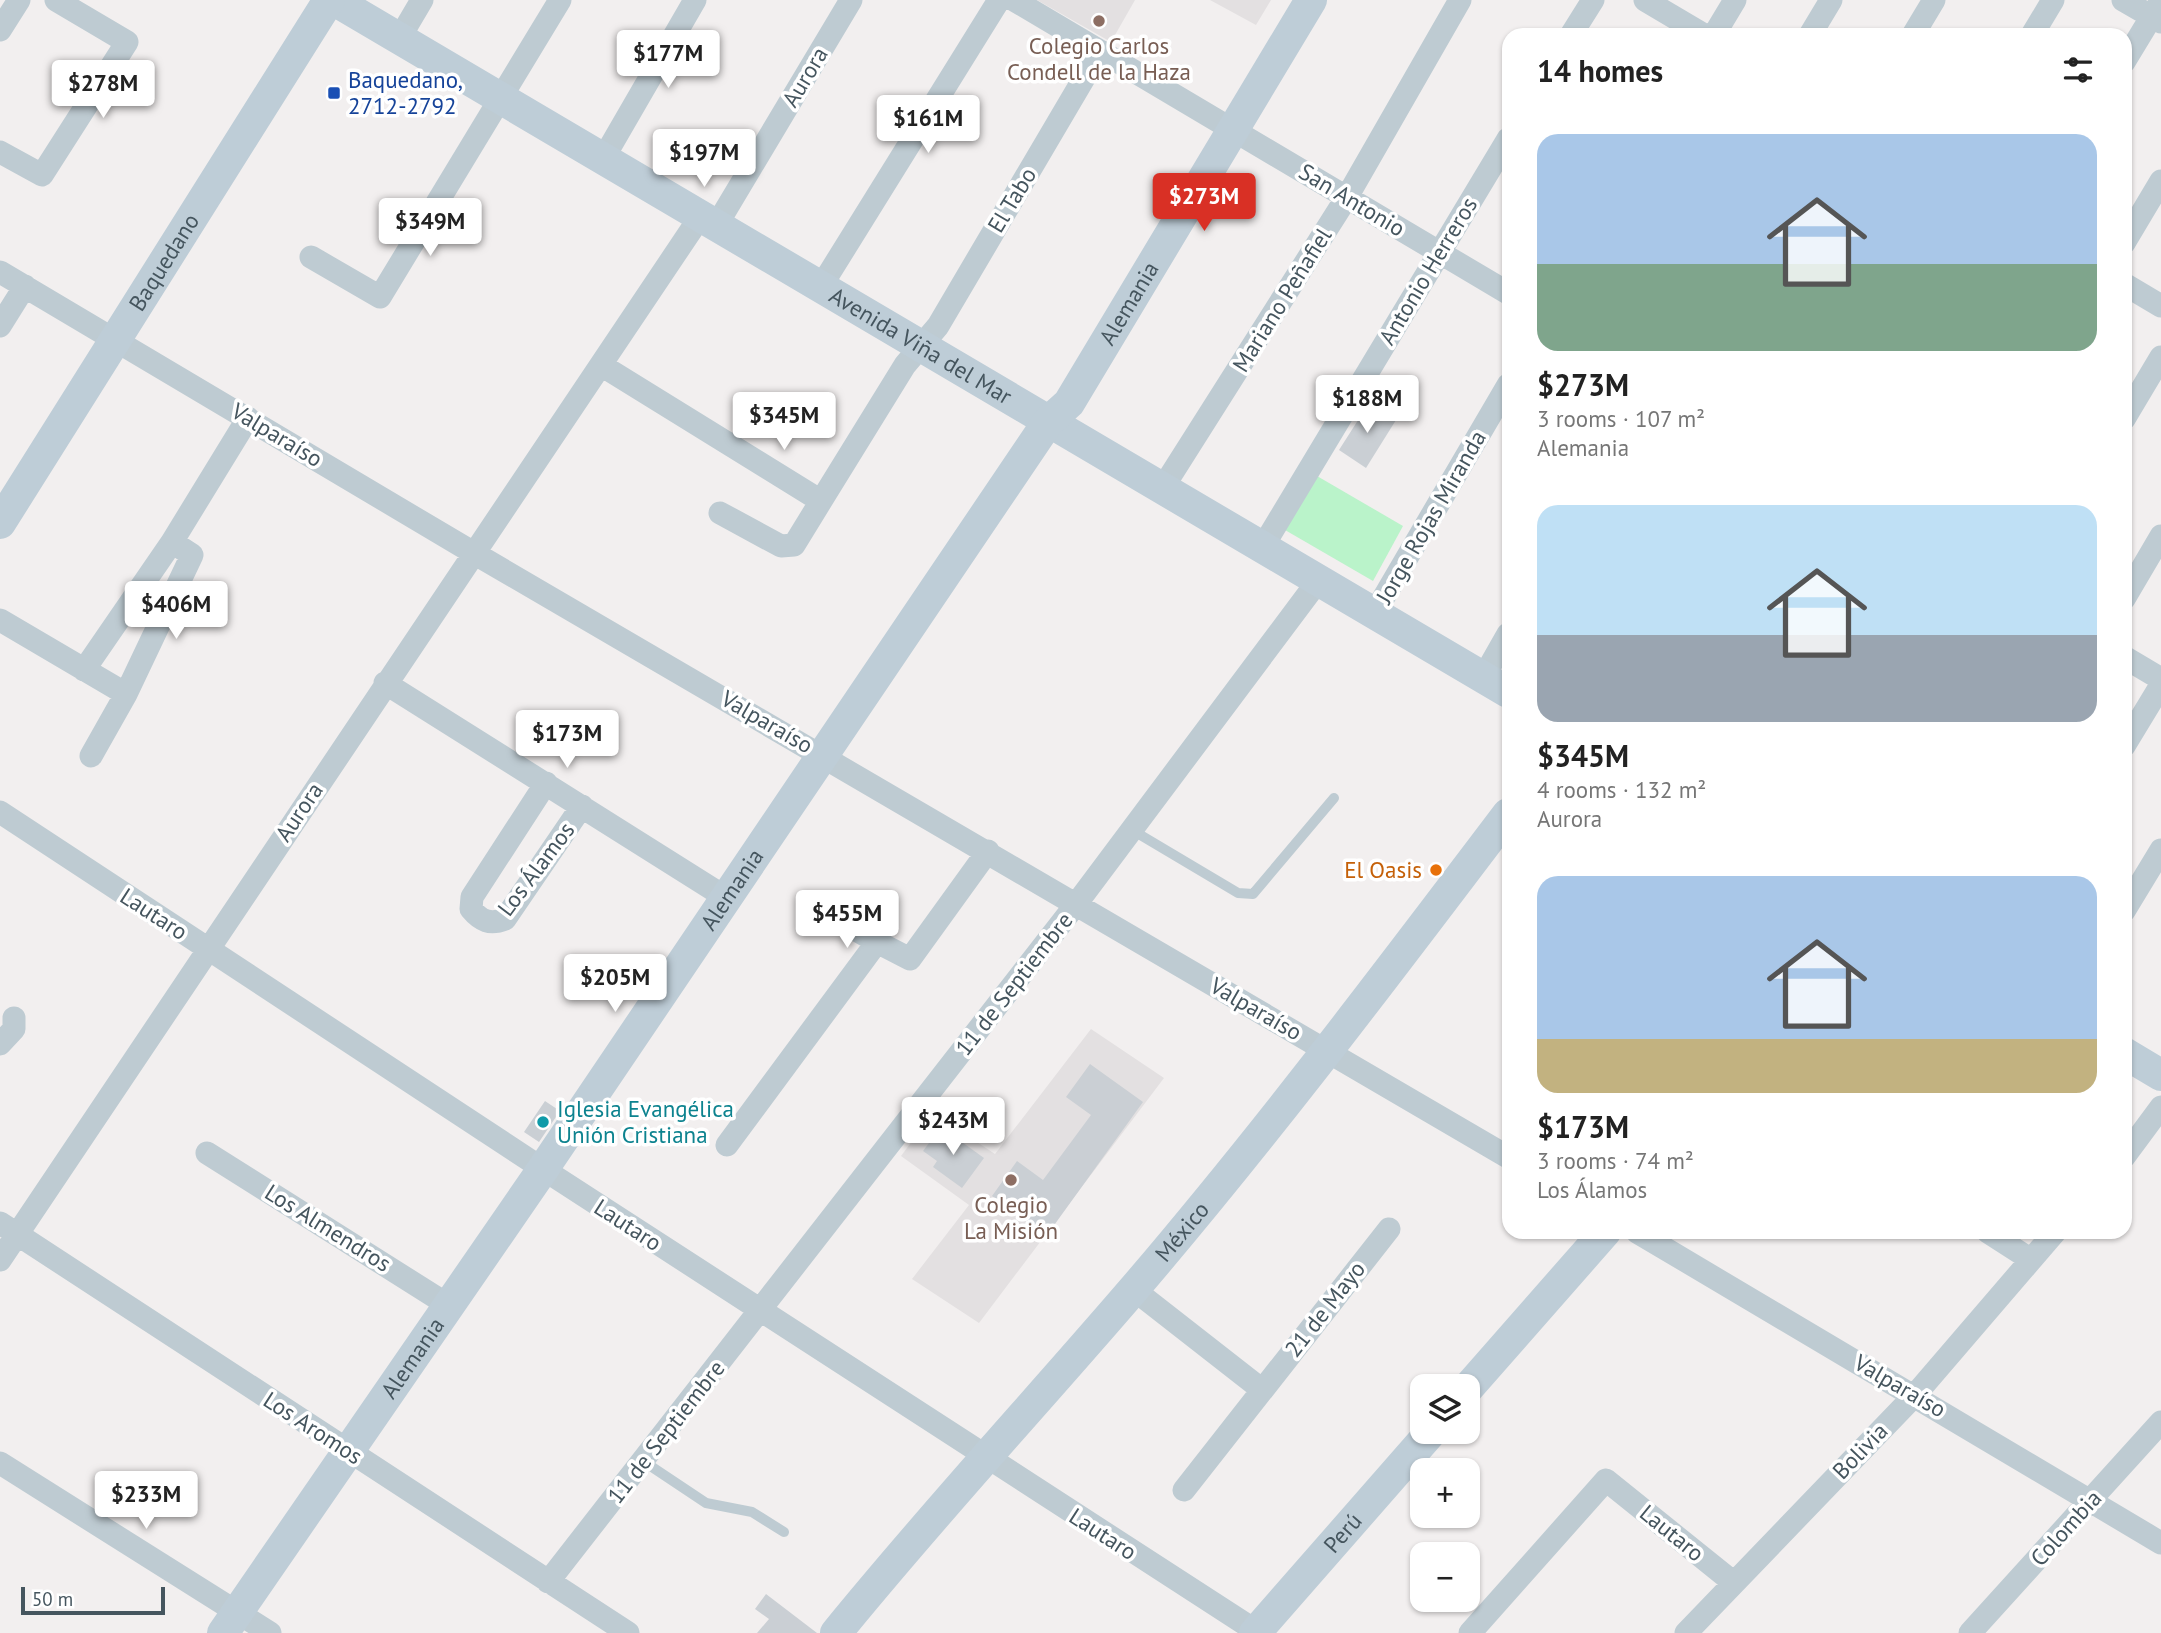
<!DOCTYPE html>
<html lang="en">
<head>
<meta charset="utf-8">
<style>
	body { margin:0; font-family:"PT Sans",sans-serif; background:#f6f6f6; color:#222; height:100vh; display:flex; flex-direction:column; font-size:26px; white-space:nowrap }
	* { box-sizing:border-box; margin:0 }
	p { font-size:23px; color:#767676 }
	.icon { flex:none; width:38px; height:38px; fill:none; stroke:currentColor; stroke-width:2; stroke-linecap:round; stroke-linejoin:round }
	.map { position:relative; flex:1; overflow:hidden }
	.drawer { position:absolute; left:1502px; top:28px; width:630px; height:1211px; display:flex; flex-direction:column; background:#fff; border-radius:21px; box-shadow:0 2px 5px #0004 }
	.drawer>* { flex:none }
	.buttons { position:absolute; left:1410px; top:1374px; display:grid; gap:14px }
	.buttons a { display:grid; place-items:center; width:70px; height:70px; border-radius:14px; background:#fff; box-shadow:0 2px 5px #0004; font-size:35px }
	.scale { position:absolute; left:21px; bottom:18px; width:144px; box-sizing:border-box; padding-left:7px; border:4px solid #45555e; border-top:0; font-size:19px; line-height:24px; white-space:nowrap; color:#45555e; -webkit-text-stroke:5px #fff; paint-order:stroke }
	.price { position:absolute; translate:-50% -60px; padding:0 16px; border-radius:7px; background:#fff; color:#222; font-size:23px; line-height:46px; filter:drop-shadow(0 2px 4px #0008) }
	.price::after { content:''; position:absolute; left:50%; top:42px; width:21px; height:16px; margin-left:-10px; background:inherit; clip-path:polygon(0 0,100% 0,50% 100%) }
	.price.active { background:#d93025; color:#fff }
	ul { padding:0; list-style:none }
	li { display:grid; align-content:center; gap:14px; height:371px; padding:0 35px }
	li span { display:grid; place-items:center; height:217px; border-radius:21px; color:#555 }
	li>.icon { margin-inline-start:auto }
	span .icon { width:126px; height:126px; fill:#fffc; stroke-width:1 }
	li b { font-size:30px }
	h2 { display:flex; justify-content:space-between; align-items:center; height:84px; padding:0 35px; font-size:30px }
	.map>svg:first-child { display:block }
	.education { fill:#e3e0e1 }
	.green { fill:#baf3ca }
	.building { fill:#cacfd4 }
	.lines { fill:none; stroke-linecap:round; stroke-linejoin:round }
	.lane { stroke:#becbd2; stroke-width:10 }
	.street { stroke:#becbd2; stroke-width:23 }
	.secondary { stroke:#becdd7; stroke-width:32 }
	.education-dot { fill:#8d6e63; stroke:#fff; stroke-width:2.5 }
	.transit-dot { fill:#1a4fb4; stroke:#fff; stroke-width:2.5 }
	.food-dot { fill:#e8710a; stroke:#fff; stroke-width:2.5 }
	.culture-dot { fill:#0f9aa8; stroke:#fff; stroke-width:2.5 }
	.labels { text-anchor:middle; stroke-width:7; stroke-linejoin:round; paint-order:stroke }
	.education-label { font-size:23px; fill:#785e54; stroke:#fff }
	.street-label { font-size:23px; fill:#45555e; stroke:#fff }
	.transit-label { font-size:23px; fill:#164399; stroke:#fff; text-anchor:start }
	.food-label { font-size:23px; fill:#c56008; stroke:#fff; text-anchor:end }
	.culture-label { font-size:23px; fill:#0d838f; stroke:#fff; text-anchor:start }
</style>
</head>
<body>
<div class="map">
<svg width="2161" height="1633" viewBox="0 0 2161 1633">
	<rect width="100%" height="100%" fill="#f2efef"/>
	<!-- education -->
	<path class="education" d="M1037 0H1135L1111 42Z
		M1210 0H1271L1256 25Z
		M1091 1029 1164 1078 979 1323 912 1279 969 1205 901 1156 933 1113 995 1154Z"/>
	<!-- green -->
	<path class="green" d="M1317 476 1403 526 1373 581 1285 530Z"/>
	<!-- building -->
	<path class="building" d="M1369 403 1396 420 1366 468 1339 450Z
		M1090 1064 1143 1102 1047 1235 992 1196 1017 1161 1043 1180 1091 1115 1066 1097Z
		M545 1101 560 1111 539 1142 524 1132Z
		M941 1127 984 1158 962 1188 933 1167 937 1161 923 1151Z
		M766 1594 817 1633H757L769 1619 755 1609Z"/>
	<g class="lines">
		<!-- lane -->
		<path class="lane" d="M1132 830 1238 893 1253 894 1334 798
			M643 1461 706 1503 752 1512 784 1532"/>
		<!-- street -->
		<path class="street" d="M1014 0 1508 293
			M1645 0 1704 35
			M2123 0 2161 22
			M0 30 19 0
			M1571 35 1593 0
			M1714 35 1735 0
			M1810 35 1831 0
			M1913 35 1934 0
			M2032 35 2053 0
			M399 39 422 0
			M2124 62 2161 1
			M0 152 42 175 127 42 56 0
			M603 159 695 0
			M716 226 851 0
			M2124 243 2161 181
			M311 257 380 297 560 0
			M0 272 472 552 1508 1157
			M2124 284 2161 306
			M820 288 999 0
			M0 326 25 286
			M601 365 821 501 905 365 938 326 1100 51
			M2124 419 2161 357
			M1162 489 1347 197 1460 0
			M720 513 781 546 794 545 821 501
			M1262 548 1508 139
			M2124 599 2161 536
			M1374 614 1508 385
			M0 620 126 694
			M2124 657 2161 679
			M84 670 172 542 248 418
			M1483 678 1508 634
			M385 683 725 897
			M2124 746 2161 685
			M91 756 126 694 192 555 172 542
			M546 783 472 897 471 909C481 921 490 925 505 919L582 806
			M0 812 543 1169 1259 1633
			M2124 911 2161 850
			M839 920 877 942
			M0 1044 14 1029V1018
			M727 1145 877 942 910 959 988 851
			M207 1153 448 1305
			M2124 1157 2161 1107
			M0 1223 628 1633
			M1637 1232 2161 1543
			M1988 1232 2030 1259
			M0 1260 700 217
			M1133 1289 1261 1389
			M0 1463 270 1633
			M1184 1490 1389 1229
			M548 1582 1077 903 1318 581
			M1470 1633 1606 1480 1734 1583
			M1686 1633 1915 1395 2055 1232
			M1970 1633 2161 1422"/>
		<!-- secondary -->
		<g class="secondary">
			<path id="s1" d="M334 0 1508 692"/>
			<path id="s2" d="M0 523 329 0"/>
			<path d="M2124 1053 2161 1075"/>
			<path d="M1468 1388 1605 1232"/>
			<path id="s3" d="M223 1633 543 1169 1048 422 1069 403 1311 0"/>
			<path id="s4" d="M836 1633C931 1516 1034 1405 1132 1291 1264 1137 1386 975 1508 814"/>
			<path id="s5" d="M1255 1633 1431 1432"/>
		</g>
	</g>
	<!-- markers -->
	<g class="education-dot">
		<circle cx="1099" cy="21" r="7"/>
		<circle cx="1011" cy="1180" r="7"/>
	</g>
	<rect class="transit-dot" x="327" y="86" width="14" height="14" rx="3.5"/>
	<circle class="food-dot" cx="1436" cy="870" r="7"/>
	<circle class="culture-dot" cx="543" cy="1122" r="7"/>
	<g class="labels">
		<!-- education labels -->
		<g class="education-label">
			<text x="1099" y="54">Colegio Carlos<tspan x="1099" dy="26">Condell de la Haza</tspan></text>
			<text x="1011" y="1213">Colegio<tspan x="1011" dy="26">La Misión</tspan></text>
		</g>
		<!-- street labels -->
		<g class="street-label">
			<text transform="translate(805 77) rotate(-59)" y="8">Aurora</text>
			<text transform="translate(1012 200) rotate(-59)" y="8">El Tabo</text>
			<text transform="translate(1352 200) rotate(31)" y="8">San Antonio</text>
			<text dy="8" stroke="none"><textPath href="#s2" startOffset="308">Baquedano</textPath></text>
			<text transform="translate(1428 271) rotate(-59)" y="8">Antonio Herreros</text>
			<text transform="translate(1282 300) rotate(-58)" y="8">Mariano Peñafiel</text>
			<text dy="8" stroke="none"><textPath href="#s3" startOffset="1610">Alemania</textPath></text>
			<text dy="8" stroke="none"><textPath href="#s1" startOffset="681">Avenida Viña del Mar</textPath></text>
			<text transform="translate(277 435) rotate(31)" y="8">Valparaíso</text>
			<text transform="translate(1431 517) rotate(-60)" y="8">Jorge Rojas Miranda</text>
			<text transform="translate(767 722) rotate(30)" y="8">Valparaíso</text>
			<text transform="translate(299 812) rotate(-56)" y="8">Aurora</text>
			<text transform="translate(536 869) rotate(-53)" y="8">Los Álamos</text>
			<text dy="8" stroke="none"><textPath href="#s3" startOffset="901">Alemania</textPath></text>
			<text transform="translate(154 914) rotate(33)" y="8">Lautaro</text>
			<text transform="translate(1014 984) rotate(-52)" y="8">11 de Septiembre</text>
			<text transform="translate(1256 1009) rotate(30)" y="8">Valparaíso</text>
			<text transform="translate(628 1225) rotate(33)" y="8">Lautaro</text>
			<text transform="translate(328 1228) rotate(32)" y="8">Los Almendros</text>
			<text dy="8" stroke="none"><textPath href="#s4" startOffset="530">México</textPath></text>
			<text transform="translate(1325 1309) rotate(-52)" y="8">21 de Mayo</text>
			<text dy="8" stroke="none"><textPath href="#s3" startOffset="334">Alemania</textPath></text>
			<text transform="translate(1900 1386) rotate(30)" y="8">Valparaíso</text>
			<text transform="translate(313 1428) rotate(33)" y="8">Los Aromos</text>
			<text transform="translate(666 1432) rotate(-52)" y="8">11 de Septiembre</text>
			<text transform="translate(1860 1451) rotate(-46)" y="8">Bolivia</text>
			<text transform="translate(2066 1528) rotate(-48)" y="8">Colombia</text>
			<text dy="8" stroke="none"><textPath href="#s5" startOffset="133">Perú</textPath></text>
			<text transform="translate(1672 1533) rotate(39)" y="8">Lautaro</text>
			<text transform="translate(1103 1534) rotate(33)" y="8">Lautaro</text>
		</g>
		<!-- transit labels -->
		<g class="transit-label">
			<text x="348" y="88">Baquedano,<tspan x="348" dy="26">2712-2792</tspan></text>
		</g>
		<!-- food labels -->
		<g class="food-label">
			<text x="1422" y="878">El Oasis</text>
		</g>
		<!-- culture labels -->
		<g class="culture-label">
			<text x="557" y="1117">Iglesia Evangélica<tspan x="557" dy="26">Unión Cristiana</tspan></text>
		</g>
	</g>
</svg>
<div class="buttons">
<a><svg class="icon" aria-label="layers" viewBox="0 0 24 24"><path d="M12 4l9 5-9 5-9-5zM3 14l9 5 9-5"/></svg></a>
<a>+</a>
<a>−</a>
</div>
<div class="scale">50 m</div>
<b class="price" style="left:668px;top:90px">$177M</b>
<b class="price" style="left:103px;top:120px">$278M</b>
<b class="price" style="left:928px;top:155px">$161M</b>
<b class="price" style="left:704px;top:189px">$197M</b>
<b class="price active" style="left:1204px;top:233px">$273M</b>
<b class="price" style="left:430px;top:258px">$349M</b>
<b class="price" style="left:1367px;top:435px">$188M</b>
<b class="price" style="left:784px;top:452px">$345M</b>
<b class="price" style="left:176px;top:641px">$406M</b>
<b class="price" style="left:567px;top:770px">$173M</b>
<b class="price" style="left:847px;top:950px">$455M</b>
<b class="price" style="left:615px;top:1014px">$205M</b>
<b class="price" style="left:953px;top:1157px">$243M</b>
<b class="price" style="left:146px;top:1531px">$233M</b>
<section class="drawer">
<h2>14 homes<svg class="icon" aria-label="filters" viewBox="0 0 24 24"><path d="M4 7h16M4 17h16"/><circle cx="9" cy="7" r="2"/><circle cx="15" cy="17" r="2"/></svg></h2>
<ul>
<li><span style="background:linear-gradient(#a9c7e8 60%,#7fa58c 0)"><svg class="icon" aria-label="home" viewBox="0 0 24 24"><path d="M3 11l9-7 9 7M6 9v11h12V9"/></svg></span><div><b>$273M</b><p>3 rooms · 107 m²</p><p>Alemania</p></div></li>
<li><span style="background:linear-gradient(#bfe0f5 60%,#9aa5b1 0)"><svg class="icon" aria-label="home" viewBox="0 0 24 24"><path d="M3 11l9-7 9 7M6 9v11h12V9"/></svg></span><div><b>$345M</b><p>4 rooms · 132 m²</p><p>Aurora</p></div></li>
<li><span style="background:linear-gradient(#a9c7e8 75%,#c2b280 0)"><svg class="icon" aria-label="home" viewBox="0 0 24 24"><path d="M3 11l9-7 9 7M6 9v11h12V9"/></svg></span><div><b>$173M</b><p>3 rooms · 74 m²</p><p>Los Álamos</p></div></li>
</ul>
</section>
</div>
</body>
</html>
